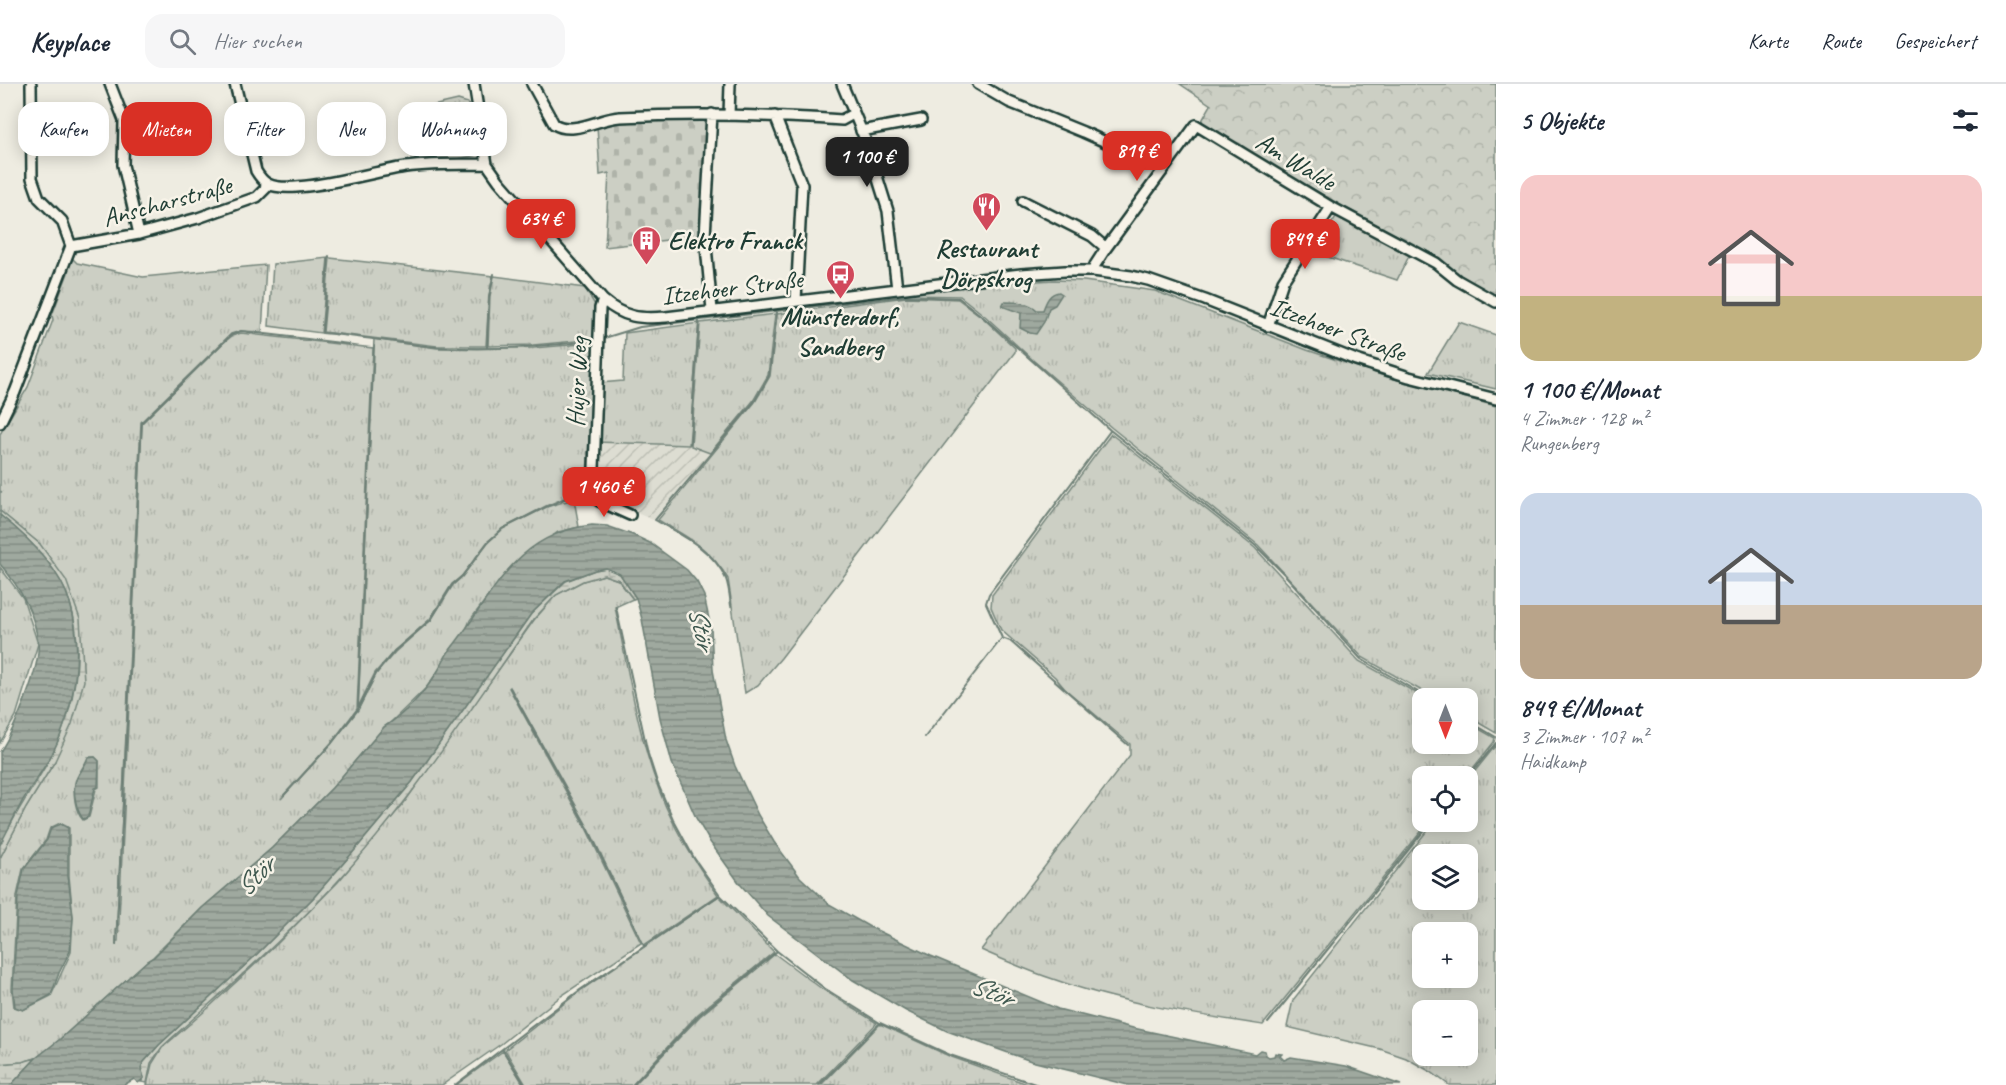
<!DOCTYPE html>
<html lang="de">
<head>
<meta charset="utf-8">
<style>
	body { margin:0; font-family:Caveat,sans-serif; background:#f6f6f7; color:#1f2937; height:100vh; display:flex; flex-direction:column; font-size:22px; white-space:nowrap }
	* { box-sizing:border-box; margin:0 }
	p { font-size:20px; color:#747a83 }
	.icon { flex:none; width:33px; height:33px; fill:none; stroke:currentColor; stroke-width:2; stroke-linecap:round; stroke-linejoin:round }
	.map { position:relative; flex:1; overflow:hidden }
	.panel { display:flex; flex-direction:column; background:#fff; width:510px }
	.panel>* { flex:none }
	.banner { position:absolute; left:18px; top:18px; width:570px; height:54px; display:flex; gap:12px }
	.needle { width:39px; rotate:180deg }
	.fabs { position:absolute; left:1412px; top:604px; display:grid; gap:12px }
	.fabs a { display:grid; place-items:center; width:66px; height:66px; border-radius:12px; background:#fff; box-shadow:0 3px 15px #0003; font-size:30px }
	.price { position:absolute; translate:-50% -51px; padding:0 14px; border-radius:12px; background:#d93025; color:#fff; font-size:20px; line-height:39px; filter:drop-shadow(0 2px 3px #0008) }
	.price::after { content:''; position:absolute; left:50%; top:36px; width:18px; height:14px; margin-left:-9px; background:inherit; clip-path:polygon(0 0,100% 0,50% 100%) }
	.price.selected { background:#222; color:#fff }
	ul { padding:0; list-style:none }
	li { display:grid; align-content:center; gap:12px; height:318px; padding:0 24px }
	li span { display:grid; place-items:center; height:186px; border-radius:18px; color:#555 }
	li>.icon { margin-inline-start:auto }
	span .icon { width:108px; height:108px; fill:#fffc; stroke-width:1 }
	li b { font-size:26px }
	h2 { display:flex; justify-content:space-between; align-items:center; height:72px; padding:0 24px; font-size:26px }
	.tag { padding:0 21px; border-radius:18px; background:#fff; box-shadow:0 3px 15px #0003; font-size:21px; line-height:54px }
	.tag.selected { background:#d93025; color:#fff }
	header { display:flex; align-items:center; gap:36px; box-sizing:border-box; height:84px; padding:0 30px; background:#fff; border-bottom:2px solid #e0e1e3 }
	header strong { font-size:28px }
	nav { display:flex; gap:33px; margin-inline-start:auto; font-size:21px }
	.search { width:420px; height:54px; background:#f6f6f7; display:flex; align-items:center; gap:15px; box-sizing:border-box; padding:0 21px; border-radius:18px; color:#747a83; font-size:22px }
	main { display:flex; flex:1; min-height:0 }
	.map>svg:first-child { display:block }
	.industrial { fill:url(#industrial-furrows) }
	.grass { fill:url(#grass-tufts); stroke:#76867c; stroke-width:1.5; fill-rule:evenodd }
	.forest { fill:url(#forest-crowns); stroke:#76867c; stroke-width:1.5 }
	.wetland { fill:url(#wetland-marsh); stroke:#76867c; stroke-width:1.5 }
	.cemetery { fill:url(#cemetery-stones); stroke:#76867c; stroke-width:1.5 }
	.water { fill:url(#water-rules); stroke:#6c7e74; stroke-width:1.5 }
	.lines { fill:none; stroke-linecap:round; stroke-linejoin:round }
	.stream { stroke:#6c7e74; stroke-width:2 }
	.minor-casing { stroke:#1f3d34; stroke-width:14 }
	.minor { stroke:#f7f3e8; stroke-width:9 }
	.labels { text-anchor:middle; stroke-width:5; stroke-linejoin:round; paint-order:stroke }
	.street-label { font-size:26px; fill:#1f3d34; stroke:#f7f3e8 }
	.poi-label { font-size:26px; font-weight:bold; fill:#1f3d34; stroke:#f7f3e8 }
	.water-label { font-size:27px; font-style:italic; fill:#3f584f; stroke:#f7f3e8 }
</style>
</head>
<body>
<header>
<strong>Keyplace</strong>
<div class="search"><svg class="icon" aria-label="search" viewBox="0 0 24 24"><circle cx="10" cy="10" r="6"/><path d="M15 15l6 6"/></svg>Hier suchen</div>
<nav><a>Karte</a><a>Route</a><a>Gespeichert</a></nav>
</header>
<main>
<div class="map">
<svg width="1496" height="1001" viewBox="0 0 1496 1001">
	<defs>
		<pattern id="industrial-furrows" width="10" height="10" patternUnits="userSpaceOnUse" patternTransform="scale(1.5)"><rect width="10" height="10" fill="#ddddd2"/><path d="M-1 1l2-2M0 10L10 0M9 11l2-2" fill="none" stroke="#bdbfb5"/></pattern>
		<pattern id="grass-tufts" width="24" height="20" patternUnits="userSpaceOnUse" patternTransform="scale(1.5)"><rect width="24" height="20" fill="#cccfc4"/><path d="M3 7l-1-3M5 7V3M7 7l1-3M15 17l-1-3M17 17v-4M19 17l1-3" fill="none" stroke="#afb3a9"/></pattern>
		<pattern id="forest-crowns" width="20" height="18" patternUnits="userSpaceOnUse" patternTransform="scale(1.5)"><rect width="20" height="18" fill="#cccfc4"/><path d="M2 6a3 3 0 1 1 6 0M12 15a3 3 0 1 1 6 0" fill="none" stroke="#afb3a9"/></pattern>
		<pattern id="wetland-marsh" width="20" height="14" patternUnits="userSpaceOnUse" patternTransform="scale(1.5)"><rect width="20" height="14" fill="#cccfc4"/><path d="M1 5h8M5 5V1M11 12h8M15 12V8" fill="none" stroke="#afb3a9"/></pattern>
		<pattern id="cemetery-stones" width="16" height="16" patternUnits="userSpaceOnUse" patternTransform="scale(1.5)"><rect width="16" height="16" fill="#cccfc4"/><path d="M2 7V4a2 2 0 0 1 4 0v3zM10 15v-3a2 2 0 0 1 4 0v3z" fill="#afb3a9"/></pattern>
		<pattern id="water-rules" width="6" height="5" patternUnits="userSpaceOnUse" patternTransform="scale(1.5)"><rect width="6" height="5" fill="#9fa99f"/><path d="M0 2.5h6" fill="none" stroke="#818b82"/></pattern>
	</defs>
	<rect width="100%" height="100%" fill="#eeece1"/>
	<filter id="ink" filterUnits="userSpaceOnUse"><feTurbulence type="fractalNoise" baseFrequency=".0167" numOctaves="2"/><feDisplacementMap in="SourceGraphic" scale="12" xChannelSelector="R" yChannelSelector="G"/><feConvolveMatrix kernelMatrix="1 2 1 2 8 2 1 2 1" color-interpolation-filters="sRGB"/></filter>
	<g filter="url(#ink)">
		<!-- industrial -->
		<path class="industrial" d="M596 358 689 361 710 369 653 436 627 425 624 421 602 416 596 411Z"/>
		<!-- grass -->
		<path class="grass" d="M458 16 468 19 478 71 445 77 416 75 406 28Z
			M1339 128 1410 170 1397 196 1313 168Z
			M70 172 77 179 143 193 266 181 262 248 241 247 231 250 141 338 116 857H118L142 339 222 260 232 252 241 249 373 264 357 625 332 658 281 715 332 659 358 626 376 590 395 568 431 536 453 501 462 493 488 458 502 446 488 457 462 492 452 500 430 535 394 567 375 589 358 623 374 255 437 264H533L594 259 587 393 586 405 546 422 502 445 546 423 574 415 579 443 558 448 509 485 470 536 466 546 427 603 391 638 384 643 332 704 272 764 202 824 153 873 147 877 59 956 36 974 22 978 1 980H0V774L26 724 55 677 40 460 0 427V408H2L0 407V350L28 303 53 236 52 231 68 189 65 186ZM88 673H95L99 677V703L96 705 89 733 83 736C75 728 73 710 75 699 77 690 85 682 88 673ZM60 739 69 744V792L73 833 71 868 51 912 23 926 14 923 12 905 17 812 23 785 46 756 50 744Z
			M328 174 321 249 269 242 273 180Z
			M330 174 493 192 489 212 486 262H437L323 248Z
			M494 192 585 204 598 226V255L533 261 488 262 490 212Z
			M1054 196 1084 197 1155 207 1307 266 1384 292 1496 322V649L1467 632V615H1436L1362 573 1258 461 1112 344 1034 277 985 232 960 212 906 211 907 207 988 200Z
			M906 213 958 215 982 233 1015 264V268L781 574 758 601 745 609 728 495C710 464 688 453 658 436L755 318 770 292 777 230Z
			M775 230 768 291 753 317 710 369 691 362 700 239Z
			M1459 238 1496 251V305L1428 289Z
			M699 239 689 361 596 358 600 299 623 297 625 249Z
			M1111 350 1255 464 1359 577 1427 615H1422V660H1467V638L1495 654 1494 658 1466 693H1422V738H1429L1263 941C1192 930 1120 919 1053 895 1028 887 1004 876 981 866L1130 671V660L1065 605 1055 593 1001 546 991 523 992 511Z
			M0 483 23 514 38 560 16 632 0 659Z
			M604 491 618 496 633 515 615 523C630 594 640 671 672 736 685 763 701 787 718 811L644 861 589 745 510 603 509 604 587 746 641 859 561 912 501 960 442 1001H147L152 980 162 964 206 926 277 860 338 798 404 719 534 536 556 511 583 497Z
			M1496 661V1001H1449L1431 988 1406 974 1380 965 1287 943 1293 916 1434 738H1467V697ZM1422 771H1467V816H1422ZM1422 849H1467V894H1422ZM1422 927H1467V972H1422Z
			M719 812 774 868 698 930 632 1001H526L505 966 580 907Z
			M775 870 822 905 877 939 817 1001H634L700 932Z
			M880 940 949 972 1030 1001H821Z
			M503 967 524 1001H456Z"/>
		<!-- forest -->
		<path class="forest" d="M1180 0H1496V214L1406 156 1342 122 1200 40 1211 21Z"/>
		<!-- wetland -->
		<path class="wetland" d="M0 427 40 460 66 496 80 535 84 597 72 640 55 677 26 724 0 774C0 770 0 764 0 760 2 754 7 746 11 740 23 716 40 694 52 670 75 625 85 568 70 519 59 483 29 454 0 431Z
			M606 484 620 490 636 514 633 515 619 496 604 491 583 497 556 511 534 535C471 624 412 717 337 798 283 857 221 909 162 963L151 979 147 999 141 998 144 994 141 984 143 979 159 961 255 872 314 813 354 767 412 698 531 530 566 497 595 486Z
			M36 974 11 1001H0V980L22 978Z"/>
		<!-- cemetery -->
		<path class="cemetery" d="M708 35 703 152 605 163 609 89 600 91 597 41 612 36Z"/>
		<!-- water -->
		<path class="water" d="M1059 208 1062 210 1055 221 1049 224 1044 238 1036 250 1030 249 1020 244 1021 229 1002 222 1004 218C1016 218 1029 218 1037 226H1043C1046 218 1049 209 1059 208Z
			M0 431C29 454 59 483 70 519 84 568 75 625 52 670 43 686 32 701 23 716 15 731 8 746 0 761V668C14 646 41 584 38 559 35 529 19 502 0 480Z
			M592 441 607 442 633 451 650 459 687 486 697 498 704 512 711 544 713 586 726 656 735 682 758 731 774 758 800 793 829 820 868 842 931 872 1058 925 1133 944 1255 970 1260 966 1265 967 1266 971 1269 973 1274 972 1275 969 1282 970 1280 972 1284 976 1291 973 1346 982 1401 1001H1128L1031 977 947 947 906 927 853 896 768 832 740 800 710 758 696 734 672 679 660 634 642 535 636 514 620 490 606 484 595 486 565 497 531 530 412 698 354 767 314 813 255 872 159 961 143 979 141 984 144 994 138 999 134 995 124 1001H11L36 974 59 956 147 877 154 873 202 824 272 764 332 704 384 643C404 630 423 610 436 590 441 583 444 573 450 566 493 513 512 450 592 441Z
			M95 673 99 677 98 703 95 704 88 733 83 735C76 726 72 707 76 696 80 688 85 682 88 674Z
			M61 740 68 744V792L73 833 70 867 59 889 51 911 23 926 15 923 13 905 18 812 24 785 47 756 51 744Z"/>
		<g class="lines">
			<!-- stream -->
			<path class="stream" d="M329 172 322 249C360 252 398 260 437 263 489 267 542 262 594 257
				M601 255 640 243 836 220 906 212 959 214 983 233 1110 346 1256 462 1285 491 1361 575 1430 615
				M487 263 489 212 494 190
				M1110 347 989 510 986 519 1002 554 1010 557 1128 661
				M690 360 699 237
				M731 522C730 514 729 503 726 495 714 466 681 451 655 436L754 318 769 292 777 228
				M616 523 648 670 657 698 673 735 694 774 720 811 777 867 824 904 880 939 950 971 1038 1001
				M510 604 588 745 644 862
				M358 622 374 262
				M1467 636 1496 653
				M925 653 1002 554
				M1467 694 1496 659
				M284 711 332 659 358 625 376 590 394 567 431 536 452 501 462 492 488 458 502 445 546 423 587 405 592 327
				M116 861 142 338 231 251 241 247 349 260
				M1268 939 1431 738
				M503 966 525 1001
				M455 1001 580 906 720 811
				M633 1001 699 931 776 868
				M819 1001 880 939"/>
			<defs>
				<path id="minor" d="M31 0 32 94 39 114 62 137 71 162
					M110 0 124 36 123 81 139 150
					M235 0 256 87C259 92 262 97 268 100 293 112 371 88 400 84 428 79 458 81 487 80
					M474 0 487 80 499 97 603 216C624 234 640 235 666 233L1021 190 1065 187H1093L1131 192 1148 196 1205 216 1356 276 1409 293 1496 315
					M532 0 554 40C573 52 599 34 620 33 694 29 768 31 842 36L853 30
					M842 0 867 60 888 127 897 205
					M978 0 1009 18 1083 48 1164 84
					M712 30 705 152 712 226
					M729 31 730 0
					M775 32 802 101 796 217
					M861 47 921 36
					M1023 117 1092 152 1106 164
					M71 162 139 150 198 134 257 113 269 101
					M1093 187 1095 181 1106 164 1196 41 1331 123 1436 179 1457 196 1496 218
					M603 216 600 224 593 411 599 417 630 431
					M1268 242 1283 197 1331 123
					M0 339 15 308 71 162"/>
			</defs>
			<!-- minor casing -->
			<use href="#minor" class="minor-casing"/>
			<!-- minor -->
			<use href="#minor" class="minor"/>
		</g>
	</g>
	<!-- icons -->
	<defs>
		<symbol id="restaurant-pin" viewBox="-11 -11 22 30"><path d="M0 17L-7.5 6A9.5 9.5 0 1 1 7.5 6Z" fill="#d1495b" stroke="#f7f3e8"/><path d="M-5-6h1v4h1v-4h1v4h1v-4h1v5L-1.5 .5V6h-2V.5L-5-1ZM5-6V6H3V1.5H1.5Q1.5-4 5-6Z" fill="#fff"/></symbol>
		<symbol id="building-pin" viewBox="-11 -11 22 30"><path d="M0 17L-7.5 6A9.5 9.5 0 1 1 7.5 6Z" fill="#d1495b" stroke="#f7f3e8"/><path d="M-4-6H4V6H1V3H-1V6H-4ZM-2.5-4.3h1.7v1.8h-1.7ZM.8-4.3h1.7v1.8H.8ZM-2.5-1h1.7V.8h-1.7ZM.8-1h1.7V.8H.8Z" fill="#fff"/></symbol>
		<symbol id="bus-pin" viewBox="-11 -11 22 30"><path d="M0 17L-7.5 6A9.5 9.5 0 1 1 7.5 6Z" fill="#d1495b" stroke="#f7f3e8"/><path d="M-5-6H5V4H4V6H2V4H-2V6H-4V4H-5ZM-3.5-4V0h7V-4ZM-3.5 1.2v1.5H-2V1.2ZM2 1.2v1.5H3.5V1.2Z" fill="#fff"/></symbol>
	</defs>
	<g fill-rule="evenodd">
		<use href="#restaurant-pin" x="970" y="106" width="33" height="45"/>
		<use href="#building-pin" x="630" y="140" width="33" height="45"/>
		<use href="#bus-pin" x="824" y="174" width="33" height="45"/>
	</g>
	<g class="labels">
		<!-- street labels -->
		<g class="street-label">
			<text transform="translate(1296 77) rotate(31)" y="9">Am Walde</text>
			<text transform="translate(167 117) rotate(-15)" y="9">Anscharstraße</text>
			<text transform="translate(732 203) rotate(-7)" y="9">Itzehoer Straße</text>
			<text transform="translate(1338 245) rotate(20)" y="9">Itzehoer Straße</text>
			<text transform="translate(576 298) rotate(-88)" y="9">Hujer Weg</text>
		</g>
		<!-- poi labels -->
		<g class="poi-label">
			<text x="668" y="165" text-anchor="start">Elektro Franck</text>
			<text x="986" y="173">Restaurant<tspan x="986" dy="30">Dörpskrog</tspan></text>
			<text x="840" y="241">Münsterdorf,<tspan x="840" dy="30">Sandberg</tspan></text>
		</g>
		<!-- water labels -->
		<g class="water-label">
			<text transform="translate(702 544) rotate(78)" y="9">Stör</text>
			<text transform="translate(255 792) rotate(-45)" y="9">Stör</text>
			<text transform="translate(992 907) rotate(22)" y="9">Stör</text>
		</g>
	</g>
</svg>
<div class="fabs">
<a><svg class="needle" viewBox="-14 -14 28 28"><path d="M0-13l5 13h-10z" fill="#e53935"/><path d="M0 13l5-13h-10z" fill="#747a83"/></svg></a>
<a><svg class="icon" aria-label="locate" viewBox="0 0 24 24"><circle cx="12" cy="12" r="6"/><path d="M12 2v4M12 18v4M2 12h4M18 12h4"/></svg></a>
<a><svg class="icon" aria-label="layers" viewBox="0 0 24 24"><path d="M12 4l9 5-9 5-9-5zM3 14l9 5 9-5"/></svg></a>
<a>+</a>
<a>−</a>
</div>
<b class="price" style="left:1137px;top:98px">819 €</b>
<b class="price selected" style="left:867px;top:104px">1 100 €</b>
<b class="price" style="left:541px;top:166px">634 €</b>
<b class="price" style="left:1305px;top:186px">849 €</b>
<b class="price" style="left:604px;top:434px">1 460 €</b>
<div class="banner">
<a class="tag">Kaufen</a>
<a class="tag selected">Mieten</a>
<a class="tag">Filter</a>
<a class="tag">Neu</a>
<a class="tag">Wohnung</a>
</div>
</div>
<section class="panel">
<h2>5 Objekte<svg class="icon" aria-label="filters" viewBox="0 0 24 24"><path d="M4 7h16M4 17h16"/><circle cx="9" cy="7" r="2"/><circle cx="15" cy="17" r="2"/></svg></h2>
<ul>
<li><span style="background:linear-gradient(#f6c9c9 65%,#c2b280 0)"><svg class="icon" aria-label="home" viewBox="0 0 24 24"><path d="M3 11l9-7 9 7M6 9v11h12V9"/></svg></span><div><b>1 100 €/Monat</b><p>4 Zimmer · 128 m²</p><p>Rungenberg</p></div></li>
<li><span style="background:linear-gradient(#c9d6e8 60%,#b9a48a 0)"><svg class="icon" aria-label="home" viewBox="0 0 24 24"><path d="M3 11l9-7 9 7M6 9v11h12V9"/></svg></span><div><b>849 €/Monat</b><p>3 Zimmer · 107 m²</p><p>Haidkamp</p></div></li>
</ul>
</section>
</main>
</body>
</html>
